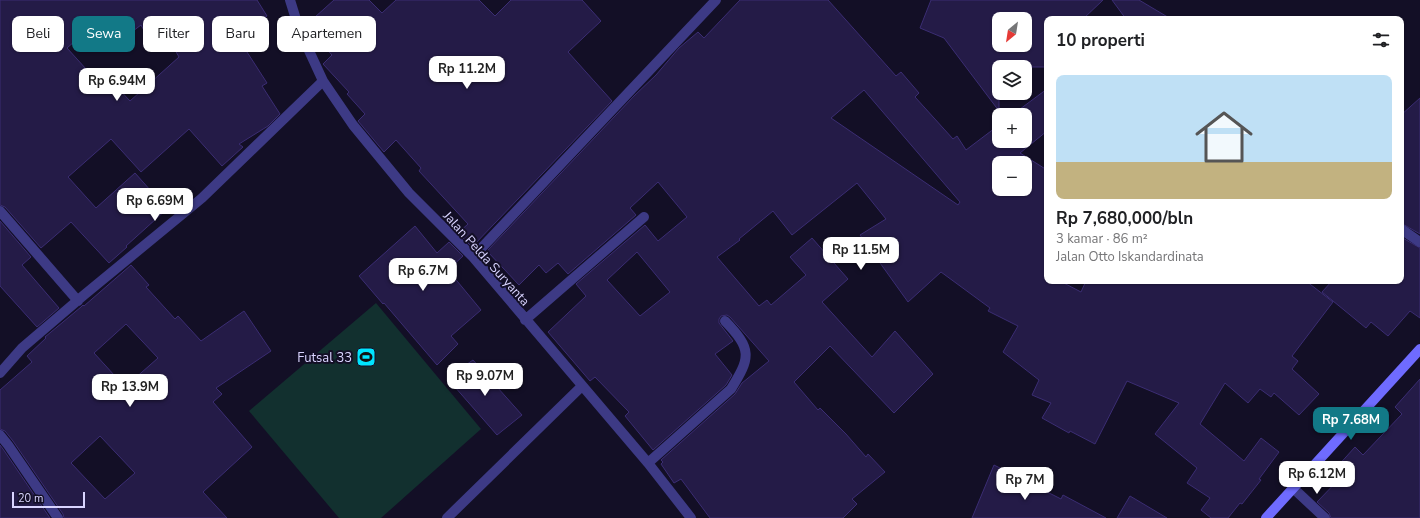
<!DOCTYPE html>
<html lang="id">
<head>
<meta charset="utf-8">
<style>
	body { margin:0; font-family:"Nunito Sans",sans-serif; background:#f6f6f6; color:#202124; height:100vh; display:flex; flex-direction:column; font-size:15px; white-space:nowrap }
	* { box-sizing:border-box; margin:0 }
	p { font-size:13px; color:#757577 }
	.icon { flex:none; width:22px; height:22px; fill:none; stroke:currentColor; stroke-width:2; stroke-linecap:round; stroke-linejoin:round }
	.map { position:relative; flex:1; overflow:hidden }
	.drawer { position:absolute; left:1044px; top:16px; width:360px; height:268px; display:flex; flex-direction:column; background:#fff; border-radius:8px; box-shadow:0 1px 3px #0004 }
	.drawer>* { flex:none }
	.hud { position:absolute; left:12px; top:16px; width:380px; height:36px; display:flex; gap:8px }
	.needle { width:26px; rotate:210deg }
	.buttons { position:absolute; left:992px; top:12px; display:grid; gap:8px }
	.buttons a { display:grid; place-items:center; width:40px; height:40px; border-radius:8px; background:#fff; box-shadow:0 1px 3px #0004; font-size:20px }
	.scale { position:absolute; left:12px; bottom:10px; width:73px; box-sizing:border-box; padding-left:4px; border:2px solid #d9d4ff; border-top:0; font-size:11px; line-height:14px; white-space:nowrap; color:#d9d4ff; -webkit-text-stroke:3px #130f26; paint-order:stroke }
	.price { position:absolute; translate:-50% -34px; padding:0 9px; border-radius:8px; background:#fff; color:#222; font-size:13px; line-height:26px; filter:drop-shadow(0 1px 2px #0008) }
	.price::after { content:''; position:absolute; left:50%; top:24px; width:12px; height:9px; margin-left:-6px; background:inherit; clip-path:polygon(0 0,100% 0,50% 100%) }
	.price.selected { background:#127987; color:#fff }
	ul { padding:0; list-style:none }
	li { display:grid; align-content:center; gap:8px; height:212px; padding:0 12px }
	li+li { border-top:1px solid #e0e0e0 }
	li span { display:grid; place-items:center; height:124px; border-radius:8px; color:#555 }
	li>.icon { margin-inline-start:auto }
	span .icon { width:72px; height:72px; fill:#fffc; stroke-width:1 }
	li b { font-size:17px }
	h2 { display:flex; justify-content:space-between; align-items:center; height:48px; padding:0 12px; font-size:17px }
	.tag { padding:0 14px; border-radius:8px; background:#fff; box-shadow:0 1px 3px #0004; font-size:14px; line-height:36px }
	.tag.selected { background:#127987; color:#fff }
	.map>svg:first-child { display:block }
	.green { fill:#12302f }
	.building { fill:#241b47; stroke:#3b2d73; fill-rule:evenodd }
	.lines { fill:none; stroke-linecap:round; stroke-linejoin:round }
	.service { stroke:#3d3a85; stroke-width:10 }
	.minor { stroke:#3d3a85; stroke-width:10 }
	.secondary { stroke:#6f6bff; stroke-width:10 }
	.labels { text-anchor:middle; stroke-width:4; stroke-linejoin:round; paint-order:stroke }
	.street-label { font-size:13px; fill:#d9d4ff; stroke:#130f26 }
	.poi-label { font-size:13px; fill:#d9d4ff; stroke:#130f26; text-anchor:end }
</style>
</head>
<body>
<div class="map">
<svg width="1420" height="518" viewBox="0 0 1420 518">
	<rect width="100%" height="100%" fill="#130f26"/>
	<!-- green -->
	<path class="green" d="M376 303 481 429 381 518H339L249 411Z"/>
	<!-- building -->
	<path class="building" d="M0 0H257L267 16 236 35 267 83 262 86 280 114 268 126 239 144 243 147 222 166 189 129 141 172 111 139 68 177 96 208 135 173 167 209 126 246 127 247 109 263 71 222 41 248 5 207 0 205ZM98 21 116 44 141 25 147 36 162 27 179 57 130 101 104 73 96 80 67 48Z
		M334 0H369L382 13 396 0H479L495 16 511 0H582L601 21 568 52 612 101 472 247 458 233 468 224 419 171 421 168 396 140 384 152 358 121 365 114 347 94 349 92 323 64 332 55 305 26Z
		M740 0H828L896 76 901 72 919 93 915 97 953 139 957 136 966 150 999 125V141H1025V115H1012L1047 89V131L1020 153 1047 170V281H1060L1081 292 1086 281H1306L1333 302 1292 356 1298 361 1292 369 1319 394 1299 415 1274 393 1271 397 1260 389 1248 403 1225 383 1200 424 1244 461 1261 438 1279 452 1259 479 1261 480 1242 504 1240 503 1228 518H1211L1201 510 1210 498 1187 483 1197 468 1155 434 1179 403 1127 381 1095 444 1070 431 1069 433 1042 418 1051 403 1032 395 1039 380 1003 352 1018 326 988 311 990 308 941 272 908 302 860 235 886 219 857 183 792 235 773 211 739 239 740 240 717 257 759 306 767 300 771 305 806 275 790 257 812 238 848 279 822 302 872 357 895 331 933 374 894 413 830 346 794 382 818 410 820 408 846 434 866 457 868 454 885 472 852 499 857 504 843 518H710L681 479 674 483 661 464 663 462 661 460 735 394 742 383 769 361 730 317 727 315 721 316 719 319V323L733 341 715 354 732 375 726 385 653 450 625 416 629 412 595 377 590 381 548 332 586 296 576 284 645 225 658 241 687 217 658 182 630 208 636 215 568 274 558 263 546 273 539 265 519 285 487 251 634 96 656 75 679 48 698 32 704 38ZM864 90 960 202 958 205 831 118ZM999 163H1025V189H999ZM637 252 670 292 640 316 607 280Z
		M931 0H1103L1083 19H1047V67H999V111L944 38 920 28ZM999 19H1025V45H999Z
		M1112 0H1139L1171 19H1126Z
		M1420 98V234L1401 223V115Z
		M0 221 31 257 22 265 59 308 37 327 0 286Z
		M415 226 437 253 449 242 463 256 448 270 481 310 451 336 458 344 437 365 384 303 383 304 359 276Z
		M1401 237 1420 248V318L1410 311 1388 336 1371 322 1366 328 1322 292 1332 281H1401Z
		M131 265 149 285 146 287 175 319 178 316 201 341 244 311 271 351 216 388 222 394 213 402 252 447 203 492 227 518H64L63 514 13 441 5 431 0 429V390L32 362 27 356 46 338 45 337 81 307 83 305 84 306ZM126 324 158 358 125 387 94 353ZM100 436 135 473 105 499 71 463Z
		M473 360 522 415 497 435 447 378Z
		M1420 379V518H1331L1329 513 1317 502 1343 475 1336 468 1355 447 1363 455 1402 414 1395 407Z
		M0 445 3 449 50 518H0Z
		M994 465 1061 499 1063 495 1106 518H972Z
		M1130 496 1167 518H1117Z"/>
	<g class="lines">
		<!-- service -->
		<path class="service" d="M1401 229 1420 242"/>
		<!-- minor -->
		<path class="minor" d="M290 0 299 29 323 81 353 125 409 193 473 257 648 463 691 518
			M0 211 78 301
			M473 257 716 0
			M525 320 644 217
			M0 373 22 348 84 295 202 198 323 81
			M0 435 8 445 58 518
			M648 463 731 389C751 357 752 349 725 321
			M1293 488 1325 518
			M447 518 582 386"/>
		<!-- secondary -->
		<path class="secondary" d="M1266 518 1420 349"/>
	</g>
	<!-- icons -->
	<defs>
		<symbol id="stadium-square" viewBox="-11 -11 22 22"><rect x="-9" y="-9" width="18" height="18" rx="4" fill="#00e5ff" stroke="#130f26"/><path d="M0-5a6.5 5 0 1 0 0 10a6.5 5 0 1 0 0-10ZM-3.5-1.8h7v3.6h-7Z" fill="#111"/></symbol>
	</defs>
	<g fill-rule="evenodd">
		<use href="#stadium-square" x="355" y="346" width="22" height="22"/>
	</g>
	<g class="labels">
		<!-- street labels -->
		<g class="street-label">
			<text transform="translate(487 258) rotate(48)" y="5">Jalan Pelda Suryanta</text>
		</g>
		<!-- poi labels -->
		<g class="poi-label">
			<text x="352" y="362">Futsal 33</text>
		</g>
	</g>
</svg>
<div class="buttons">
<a><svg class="needle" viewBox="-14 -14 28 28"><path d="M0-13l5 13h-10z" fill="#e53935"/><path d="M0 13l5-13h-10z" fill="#757577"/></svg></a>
<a><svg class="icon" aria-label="layers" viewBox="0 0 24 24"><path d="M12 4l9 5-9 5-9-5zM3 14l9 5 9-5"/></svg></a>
<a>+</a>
<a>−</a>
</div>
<div class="scale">20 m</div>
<b class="price" style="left:467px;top:90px">Rp 11.2M</b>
<b class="price" style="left:117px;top:102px">Rp 6.94M</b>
<b class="price" style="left:155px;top:222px">Rp 6.69M</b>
<b class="price" style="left:861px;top:271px">Rp 11.5M</b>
<b class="price" style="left:423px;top:292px">Rp 6.7M</b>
<b class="price" style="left:485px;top:397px">Rp 9.07M</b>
<b class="price" style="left:130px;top:408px">Rp 13.9M</b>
<b class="price selected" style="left:1351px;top:441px">Rp 7.68M</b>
<b class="price" style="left:1317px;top:495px">Rp 6.12M</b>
<b class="price" style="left:1025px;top:501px">Rp 7M</b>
<div class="hud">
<a class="tag">Beli</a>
<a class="tag selected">Sewa</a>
<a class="tag">Filter</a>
<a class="tag">Baru</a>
<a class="tag">Apartemen</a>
</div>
<section class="drawer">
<h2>10 properti<svg class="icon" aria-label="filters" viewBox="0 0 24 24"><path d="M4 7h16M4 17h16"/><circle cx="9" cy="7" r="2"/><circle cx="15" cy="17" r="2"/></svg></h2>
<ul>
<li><span style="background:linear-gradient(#bfe0f5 70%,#c2b280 0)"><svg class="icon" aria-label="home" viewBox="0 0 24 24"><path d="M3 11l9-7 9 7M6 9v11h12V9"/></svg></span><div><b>Rp 7,680,000/bln</b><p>3 kamar · 86 m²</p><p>Jalan Otto Iskandardinata</p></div></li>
</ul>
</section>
</div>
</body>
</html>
